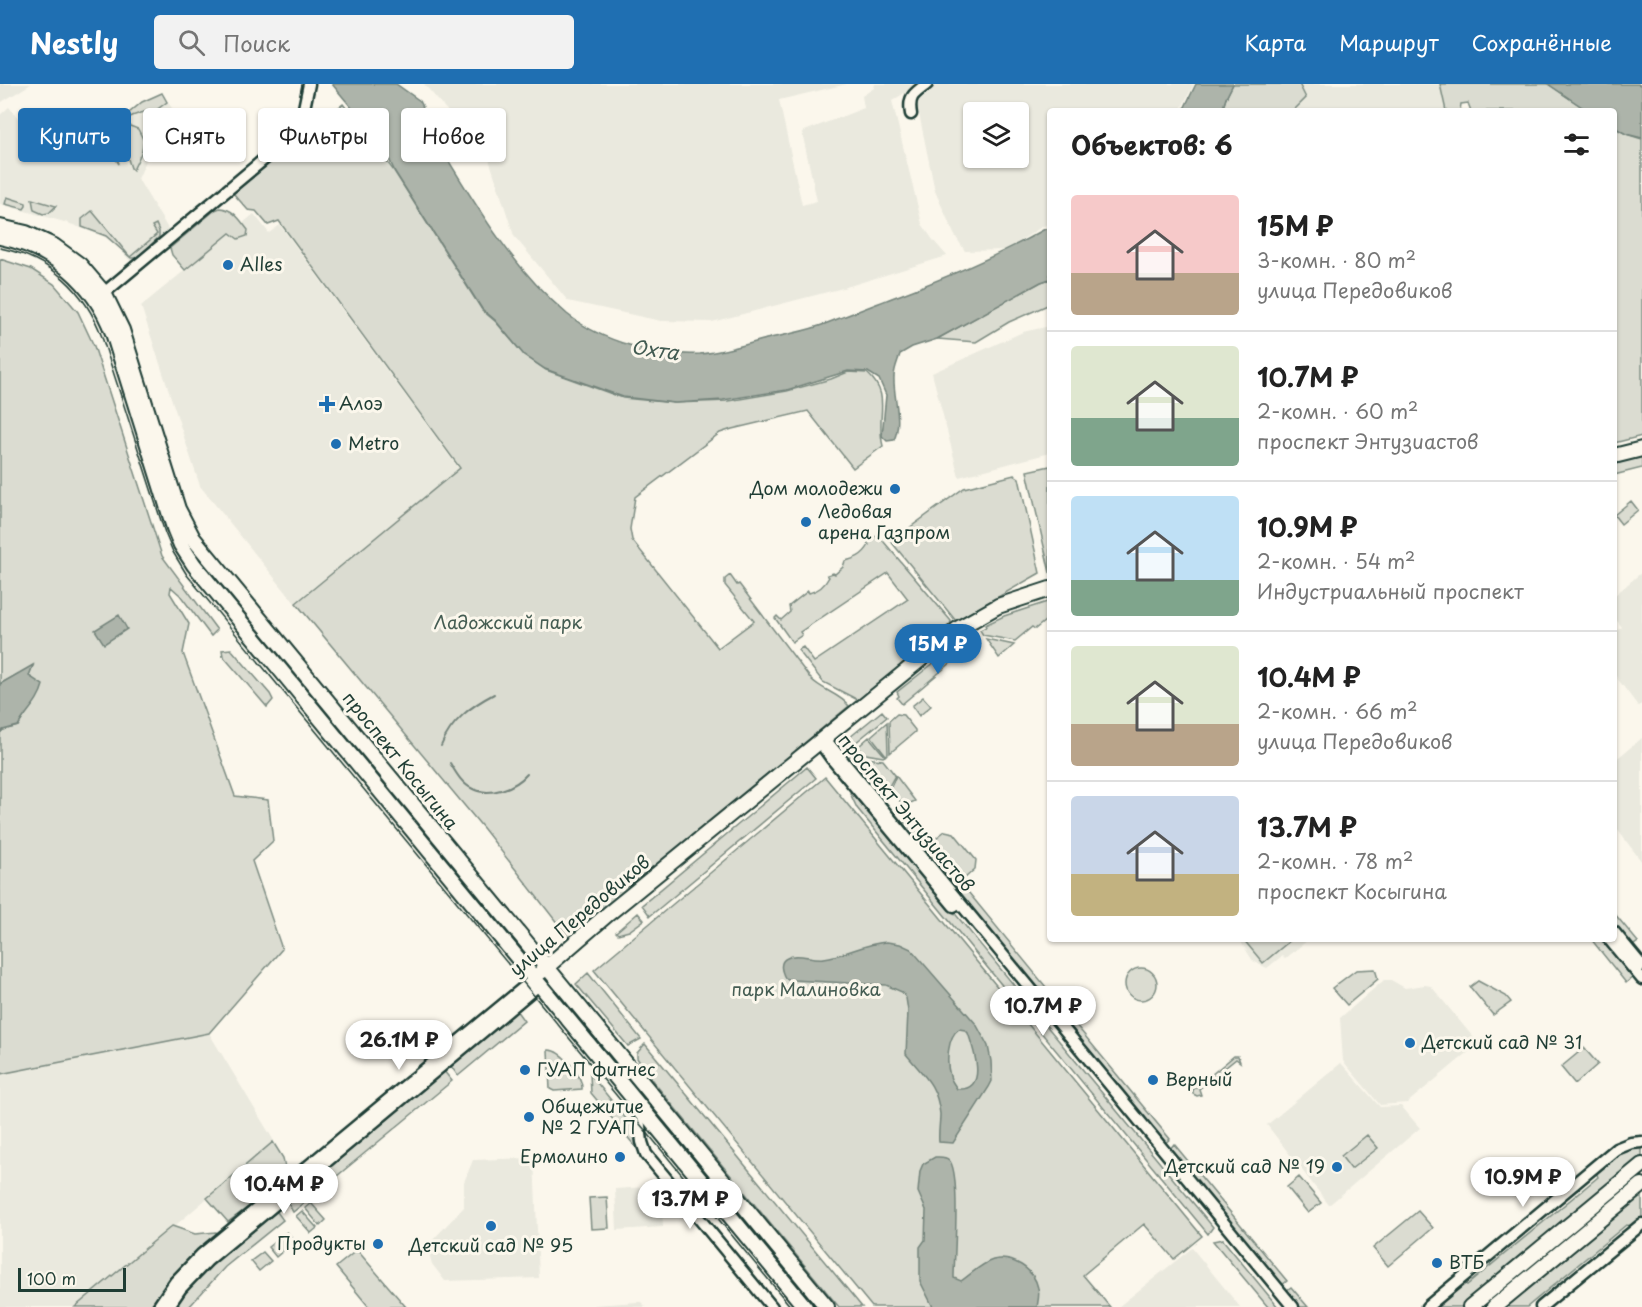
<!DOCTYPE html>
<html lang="ru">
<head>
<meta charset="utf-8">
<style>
	body { margin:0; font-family:"Playpen Sans",sans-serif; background:#f2f2f2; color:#222; height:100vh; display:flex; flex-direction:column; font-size:22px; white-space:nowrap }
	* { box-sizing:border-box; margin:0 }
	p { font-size:20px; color:#767676 }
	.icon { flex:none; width:33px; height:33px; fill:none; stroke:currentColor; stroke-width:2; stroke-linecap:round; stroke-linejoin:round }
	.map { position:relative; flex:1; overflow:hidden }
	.drawer { position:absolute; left:1047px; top:24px; width:570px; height:834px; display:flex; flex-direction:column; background:#fff; border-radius:6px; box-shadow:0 2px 4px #0004 }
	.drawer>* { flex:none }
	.guide { position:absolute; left:18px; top:24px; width:570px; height:54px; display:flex; gap:12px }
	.tools { position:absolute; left:963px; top:18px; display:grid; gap:12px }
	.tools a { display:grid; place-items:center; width:66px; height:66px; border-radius:6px; background:#fff; box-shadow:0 2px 4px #0004; font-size:30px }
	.scale { position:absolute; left:18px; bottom:15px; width:108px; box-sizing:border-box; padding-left:6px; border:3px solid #1f3d34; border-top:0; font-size:16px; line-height:21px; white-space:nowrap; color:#1f3d34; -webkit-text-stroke:4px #fbf7ec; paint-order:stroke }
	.price { position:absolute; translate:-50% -51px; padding:0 14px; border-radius:21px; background:#fff; color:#222; font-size:20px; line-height:39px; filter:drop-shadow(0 2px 3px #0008) }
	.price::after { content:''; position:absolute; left:50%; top:36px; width:18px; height:14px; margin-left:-9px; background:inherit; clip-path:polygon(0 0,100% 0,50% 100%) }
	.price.current { background:#1f6fb2; color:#fff }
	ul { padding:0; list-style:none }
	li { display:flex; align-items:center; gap:18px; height:150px; padding:0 24px }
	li+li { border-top:2px solid #e0e0e0 }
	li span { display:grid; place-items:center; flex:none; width:168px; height:120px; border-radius:6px; color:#555 }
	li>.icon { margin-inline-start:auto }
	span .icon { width:72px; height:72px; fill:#fffc; stroke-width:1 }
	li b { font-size:26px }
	h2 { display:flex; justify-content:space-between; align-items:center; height:72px; padding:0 24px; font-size:26px }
	.chip { padding:0 21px; border-radius:6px; background:#fff; box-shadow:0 2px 4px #0004; font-size:21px; line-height:54px }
	.chip.current { background:#1f6fb2; color:#fff }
	header { display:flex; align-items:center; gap:36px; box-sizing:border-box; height:84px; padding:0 30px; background:#1f6fb2; color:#fff }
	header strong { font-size:28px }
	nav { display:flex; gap:33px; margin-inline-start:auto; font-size:21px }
	.search { width:420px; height:54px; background:#f2f2f2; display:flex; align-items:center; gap:15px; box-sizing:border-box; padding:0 21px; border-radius:6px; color:#767676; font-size:22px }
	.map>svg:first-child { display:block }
	.built { fill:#eae9de; fill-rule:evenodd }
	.green { fill:#dbdcd1; stroke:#7d8c82; stroke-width:1.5 }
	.water { fill:#adb4aa; stroke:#74847b; stroke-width:1.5; fill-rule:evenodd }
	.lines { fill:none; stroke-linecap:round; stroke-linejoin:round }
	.stream { stroke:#74847b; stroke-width:2 }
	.minor-casing { stroke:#1f3d34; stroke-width:15 }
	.major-casing { stroke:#1f3d34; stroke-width:18 }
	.minor { stroke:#fbf7ec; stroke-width:10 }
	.major { stroke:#fbf7ec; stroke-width:14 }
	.tram { stroke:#1f3d34; stroke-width:1.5 }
	.poi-dot { fill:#1f6fb2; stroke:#fbf7ec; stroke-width:2 }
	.labels { text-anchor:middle; stroke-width:6; stroke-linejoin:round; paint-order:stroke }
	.poi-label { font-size:18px; fill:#1f3d34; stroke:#fbf7ec; text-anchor:start }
	.park-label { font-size:18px; fill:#455d53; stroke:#fbf7ec }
	.street-label { font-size:18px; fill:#1f3d34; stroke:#fbf7ec }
	.water-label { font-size:20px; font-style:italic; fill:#425b52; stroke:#fbf7ec }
</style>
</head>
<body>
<header>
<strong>Nestly</strong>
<div class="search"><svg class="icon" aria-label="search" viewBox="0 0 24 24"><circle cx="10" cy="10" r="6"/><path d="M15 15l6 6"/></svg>Поиск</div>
<nav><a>Карта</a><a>Маршрут</a><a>Сохранённые</a></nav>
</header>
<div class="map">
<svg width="1642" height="1223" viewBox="0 0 1642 1223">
	<rect width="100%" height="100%" fill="#fbf7ec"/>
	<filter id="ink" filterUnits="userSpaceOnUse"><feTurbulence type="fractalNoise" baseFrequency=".0167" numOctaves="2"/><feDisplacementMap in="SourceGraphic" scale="12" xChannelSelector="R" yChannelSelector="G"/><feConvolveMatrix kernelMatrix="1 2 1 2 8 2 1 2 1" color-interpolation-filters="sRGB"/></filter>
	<g filter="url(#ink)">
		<!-- built -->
		<path class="built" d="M0 0H31L0 19Z
			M424 0H847L779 16 802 121 817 117 802 48 864 24 862 12 874 4 875 0H918L892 17 922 140 933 156 947 172 843 204 712 238 661 237 568 217 514 152 489 75Z
			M933 0H1194L1180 27H1050V140L1043 142 1006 166 965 167 954 150 935 107 916 15 917 11ZM974 28H1018V74H974Z
			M1299 0H1440L1446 27H1293L1306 14Z
			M162 8 176 31 160 45 138 95 170 148 132 179 117 162 105 153 68 139 0 120V31L9 23 26 44 49 25 70 51 97 29 110 44 142 18Z
			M254 130 269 149 280 141 459 385 295 519 200 402 141 222Z
			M1050 242V369L959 393 932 289 1023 248Z
			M1642 488V620L1638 622 1614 590V549L1622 543 1614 533V512Z
			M1642 654V778L1614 741V677Z
			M1239 855H1309L1285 875 1282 872 1267 884 1253 877Z
			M1384 896H1391L1405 904 1425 901 1431 902 1477 958V961L1407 1019 1380 1021 1343 977 1340 934Z
			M209 949 274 1057 80 1223H0V990Z
			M1341 979 1380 1023 1401 1022 1420 1044 1329 1121 1267 1041Z
			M534 1074 539 1194 445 1197 432 1180 427 1162 464 1123V1098L473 1076Z
			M661 1102 663 1143 617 1146 615 1105Z
			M1192 1164 1240 1223H1118Z
			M637 1218H641L646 1223H593L595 1221Z"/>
		<!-- green -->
		<path class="green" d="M1233 0H1299L1306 14 1293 27H1222L1226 14Z
			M1440 0H1548L1588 27H1471L1468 19 1461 20 1460 27H1446Z
			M162 9 167 18 151 30 148 27C135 30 105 41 110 58 112 66 118 73 119 80L102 52 142 18Z
			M343 20 394 87 482 226 496 238 524 271 546 286 623 314 674 319 728 317 787 307 831 295 848 288 867 289C893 312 875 332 883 362L853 384 808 327 732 345 720 349 635 413 630 445 632 456 718 564 754 537 725 501V495L730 491 737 501 739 500 810 594C821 606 840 610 849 622L796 666 799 669 572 858 484 745 296 519 460 384 279 137 268 141 256 127 248 126 233 109 317 41 315 31 321 25 328 32Z
			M130 42 138 45 144 57 142 67 133 86 131 84 121 54 123 46Z
			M1614 43 1626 50 1642 55V352L1614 359Z
			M7 113 26 119V122L24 125 5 120Z
			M32 115 56 122 49 129 43 130 34 126Z
			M220 124C234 125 240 136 248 146L247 152 238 155 230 149 185 186 172 171 170 164 215 126Z
			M92 127 130 173 157 150 152 142 156 140 159 147V153L137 174H131L106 152 82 143V135Z
			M0 175 31 185 54 200 78 228 94 262 162 472 217 546 211 552 180 511 171 503 170 509 189 540 183 569 235 712 268 716 273 757 252 777 282 865 209 949 0 990V649L3 646 18 642 28 626V592L33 582 0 600Z
			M1050 195V220L1009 238 976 258 937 255 1041 198Z
			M1642 369V384L1614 391V376Z
			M1050 382V489L1027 387Z
			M1014 391 1019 394 1040 489 956 537 889 455 892 452 894 455 964 404Z
			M1631 417 1638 426 1621 440 1614 431Z
			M878 451 951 537 950 541 858 616 823 598 798 566 803 563 814 578 908 515 888 489 800 548 802 551 792 558 775 534 777 532 781 536 790 528 789 522 808 507 809 509C818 507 825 501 829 493L827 491 833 489 835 490 843 483 845 477C854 475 863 472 869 461L867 459Z
			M200 473 528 870 525 872 197 475Z
			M1050 517V533L1035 545 1032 543 1015 557 983 551 980 546 986 543 985 541 1004 532Z
			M973 548 978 556 902 620 897 614 899 612 897 608Z
			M986 555 1014 561 999 574Z
			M231 565 270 610 273 616 267 623 223 572 222 566Z
			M923 613 931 622 919 632 912 622Z
			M882 627 887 633 855 659 850 653Z
			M897 630 903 631 915 646V648L890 669 889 637Z
			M887 638 888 670 886 671 871 652Z
			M869 653 885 672 883 673 860 669 859 662Z
			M853 669 875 695 869 700 847 674Z
			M864 674 883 676 895 691 888 704Z
			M807 683 816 694 650 832 642 821Z
			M896 692 915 717 904 722 890 705Z
			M825 693 1202 1152 1174 1175 1144 1140 1083 1191 1110 1223H872L594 886Z
			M854 707 1036 928 1031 930 1023 927 857 724 850 709Z
			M908 735 923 754 916 758 902 741Z
			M945 747 954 749 976 776 975 785 964 795 932 757Z
			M928 760 961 799 953 803 922 765Z
			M964 803 1055 914 1047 919 959 810Z
			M638 829 644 836 629 847 618 850 616 848Z
			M1614 829 1638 858 1631 863 1614 842Z
			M1243 855H1292L1263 879Z
			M1591 855H1603L1634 892 1626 899Z
			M1125 900a16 16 0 1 1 32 0a16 16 0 1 1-32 0Z
			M1375 885 1378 895 1347 921 1332 904 1356 886Z
			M588 889 641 955 628 962 576 900Z
			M1478 897 1506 912 1511 918 1493 931 1470 903Z
			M1062 924 1170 1055 1164 1060 1056 929Z
			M516 926 524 937 458 992 450 981Z
			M1040 934 1213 1143 1208 1150 1039 946 1038 937Z
			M645 960 862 1223H839L647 990 637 974V969Z
			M1584 964 1598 980 1575 1000 1561 983Z
			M548 966C561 965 583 992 582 1005L554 1007 550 1005Z
			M1234 972H1238L1240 978 1236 975 1199 1005 1201 1011 1197 1012 1193 1010V1006Z
			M443 986 452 997 314 1111 305 1100Z
			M590 990 635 1046 639 1067 591 1009Z
			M1367 1051 1378 1064 1351 1085 1341 1072Z
			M273 1058 283 1074 287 1094 228 1138 207 1114Z
			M1174 1060 1287 1197 1281 1202 1169 1066Z
			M1642 1062V1074L1461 1223H1432L1462 1198 1467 1201 1598 1093 1596 1088 1624 1065Z
			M1299 1093 1321 1119 1308 1129 1287 1103Z
			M300 1104 309 1115 293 1128 286 1116Z
			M1642 1109V1136L1632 1142 1626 1141 1527 1223H1504Z
			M607 1113 609 1144 591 1145 589 1114Z
			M311 1119 326 1136 320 1142 305 1124Z
			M275 1125 283 1136 225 1183 189 1223H174L200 1189Z
			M302 1127 317 1144 311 1149 296 1132Z
			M1418 1127 1433 1144 1388 1182 1373 1164Z
			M172 1142 195 1150 216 1148 217 1150C191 1172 168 1193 151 1223H75Z
			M287 1148 295 1157 276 1173 268 1163Z
			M1223 1155V1156L1278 1223H1268L1213 1157Z
			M357 1166 406 1223H369L336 1183Z
			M263 1168 271 1177 259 1187 251 1177Z
			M1291 1203 1308 1223H1298L1286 1207Z"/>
		<!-- water -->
		<path class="water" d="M332 0H396L420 17 423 23 421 26 422 33C465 102 504 177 567 230 602 258 656 272 700 270 722 268 745 261 766 255 784 251 802 248 819 242 846 232 873 221 900 211 950 192 998 172 1045 145L1050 144V195L1041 198 937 255 912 263 900 270C898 277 894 285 894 293 893 314 903 336 894 356L887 357 882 352 886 311 879 295 868 288 848 287 787 306 723 316 675 319 623 313 545 285 524 271 495 236 482 225 395 88 389 75 368 52 361 35Z
			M1196 0H1233L1226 14 1222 27H1183Z
			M1548 0H1638L1642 2V54L1626 50 1614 43V27H1588Z
			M119 531 127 545 104 560 95 546Z
			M33 581 29 592 43 601C39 617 26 628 18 642L3 646 0 649V600Z
			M887 858 900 860 911 865 976 940 988 962 991 977 992 997 989 1003 953 1059 939 1058C938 1049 940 1039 940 1030 937 1000 923 991 906 970L908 927 906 914 902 908 886 901 792 896 785 894C782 888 778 878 787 874 797 868 813 876 824 874 847 871 865 859 887 858ZM959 945 965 946 968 949C974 967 989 1007 957 1005 955 1001 951 997 950 992 946 979 947 953 959 945Z
			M935 1073C940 1073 945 1072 949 1076 961 1087 954 1174 954 1194L961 1197C971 1190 982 1179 993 1176 1012 1171 1034 1185 1038 1204 1040 1210 1038 1217 1037 1223H933L920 1197V1163L925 1156 926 1126 918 1108 920 1087 923 1080Z"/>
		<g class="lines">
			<!-- stream -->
			<path class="stream" d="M441 662C451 637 471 622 494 610
				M450 679C456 689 462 700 473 705 490 713 515 704 527 690"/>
			<defs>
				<path id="minor" d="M911 30C908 13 913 10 927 0
					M104 209 292 52 302 34 309 0
					M821 656 829 660 1293 1223
					M821 656 824 664 832 675 954 822
					M1614 848 1642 882
					M1609 855 1642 895
					M637 1018 642 1058 646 1070 772 1223
					M158 1223 175 1198 202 1170 535 894
					M168 1223 181 1204 207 1177 540 900
					M1427 1223 1616 1065 1631 1059 1642 1058
					M1541 1223 1642 1140"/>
				<path id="major" d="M0 143 26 149 54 162 80 181 104 209 122 246 178 425 193 454 827 1223
					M0 153C54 164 93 197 113 249L174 444 181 461 194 481 805 1223
					M1614 372 1642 365
					M541 888 608 830 959 544 998 522 1050 505
					M1470 1223 1642 1081
					M1494 1223 1642 1101"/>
			</defs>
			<!-- minor casing -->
			<use href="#minor" class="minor-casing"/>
			<!-- major casing -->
			<use href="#major" class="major-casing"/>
			<!-- minor -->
			<use href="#minor" class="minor"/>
			<!-- major -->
			<use href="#major" class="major"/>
			<!-- tram -->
			<path class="tram" d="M0 164C50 174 85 206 102 253L165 449 173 468 187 491 791 1223"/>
		</g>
	</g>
	<!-- markers -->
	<g class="poi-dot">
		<circle cx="228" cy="181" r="6"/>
		<path d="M324 311h6v6h6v6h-6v6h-6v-6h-6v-6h6z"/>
		<circle cx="336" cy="360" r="6"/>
		<circle cx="895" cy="405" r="6"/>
		<circle cx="806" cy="438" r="6"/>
		<circle cx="1410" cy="959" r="6"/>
		<circle cx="525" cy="986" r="6"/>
		<circle cx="1153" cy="996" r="6"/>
		<circle cx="529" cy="1033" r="6"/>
		<circle cx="620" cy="1073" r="6"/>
		<circle cx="1337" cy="1083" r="6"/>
		<circle cx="491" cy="1142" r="6"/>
		<circle cx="378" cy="1160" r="6"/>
		<circle cx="1437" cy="1179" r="6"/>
	</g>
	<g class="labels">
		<!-- poi labels -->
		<g class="poi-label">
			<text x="240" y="187">Alles</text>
			<text x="339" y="326">Алоэ</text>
			<text x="348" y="366">Metro</text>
			<text x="883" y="411" text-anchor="end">Дом молодежи</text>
			<text x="818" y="434">Ледовая<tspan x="818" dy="21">арена Газпром</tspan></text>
			<text x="1422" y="965">Детский сад № 31</text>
			<text x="537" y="992">ГУАП фитнес</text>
			<text x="1165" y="1002">Верный</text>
			<text x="541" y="1029">Общежитие<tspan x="541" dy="21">№ 2 ГУАП</tspan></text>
			<text x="608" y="1079" text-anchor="end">Ермолино</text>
			<text x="1325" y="1089" text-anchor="end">Детский сад № 19</text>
			<text x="366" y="1166" text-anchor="end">Продукты</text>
			<text x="491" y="1168" text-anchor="middle">Детский сад № 95</text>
			<text x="1449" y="1185">ВТБ</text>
		</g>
		<!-- park labels -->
		<g class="park-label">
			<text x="508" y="545">Ладожский парк</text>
			<text x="806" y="912">парк Малиновка</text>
		</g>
		<!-- street labels -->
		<g class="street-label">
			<text transform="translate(400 677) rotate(51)" y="6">проспект Косыгина</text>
			<text transform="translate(906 729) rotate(50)" y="6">проспект Энтузиастов</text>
			<text transform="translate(580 832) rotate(-40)" y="6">улица Передовиков</text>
		</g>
		<!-- water labels -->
		<g class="water-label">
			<text transform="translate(655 266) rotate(8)" y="7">Охта</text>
		</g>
	</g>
</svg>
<div class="tools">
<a><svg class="icon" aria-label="layers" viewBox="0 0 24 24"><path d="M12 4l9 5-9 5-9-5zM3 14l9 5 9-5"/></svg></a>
</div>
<div class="scale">100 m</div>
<b class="price current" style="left:938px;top:591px">15M ₽</b>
<b class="price" style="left:1043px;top:953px">10.7M ₽</b>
<b class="price" style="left:399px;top:987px">26.1M ₽</b>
<b class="price" style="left:1523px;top:1124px">10.9M ₽</b>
<b class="price" style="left:284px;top:1131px">10.4M ₽</b>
<b class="price" style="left:690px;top:1146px">13.7M ₽</b>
<div class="guide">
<a class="chip current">Купить</a>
<a class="chip">Снять</a>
<a class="chip">Фильтры</a>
<a class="chip">Новое</a>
</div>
<section class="drawer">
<h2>Объектов: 6<svg class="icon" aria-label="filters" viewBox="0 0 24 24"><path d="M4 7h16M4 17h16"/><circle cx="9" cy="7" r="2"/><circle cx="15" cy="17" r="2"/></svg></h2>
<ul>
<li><span style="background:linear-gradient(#f6c9c9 65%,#b9a48a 0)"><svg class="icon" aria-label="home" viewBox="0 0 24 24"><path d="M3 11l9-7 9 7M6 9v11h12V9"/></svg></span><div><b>15M ₽</b><p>3-комн. · 80 m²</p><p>улица Передовиков</p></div></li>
<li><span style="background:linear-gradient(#dfe7d0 60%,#7fa58c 0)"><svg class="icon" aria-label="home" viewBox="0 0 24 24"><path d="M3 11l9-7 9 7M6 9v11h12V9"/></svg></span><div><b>10.7M ₽</b><p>2-комн. · 60 m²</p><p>проспект Энтузиастов</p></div></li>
<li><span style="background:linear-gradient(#bfe0f5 70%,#7fa58c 0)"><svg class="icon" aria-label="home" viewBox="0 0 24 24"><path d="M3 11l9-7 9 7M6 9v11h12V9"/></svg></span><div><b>10.9M ₽</b><p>2-комн. · 54 m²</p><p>Индустриальный проспект</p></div></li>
<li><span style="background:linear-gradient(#dfe7d0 65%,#b9a48a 0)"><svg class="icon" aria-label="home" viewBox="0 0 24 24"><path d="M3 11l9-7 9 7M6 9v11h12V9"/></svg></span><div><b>10.4M ₽</b><p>2-комн. · 66 m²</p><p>улица Передовиков</p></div></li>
<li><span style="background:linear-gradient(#c9d6e8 65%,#c2b280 0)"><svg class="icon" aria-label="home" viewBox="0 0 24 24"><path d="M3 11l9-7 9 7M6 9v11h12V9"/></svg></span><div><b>13.7M ₽</b><p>2-комн. · 78 m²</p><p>проспект Косыгина</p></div></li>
</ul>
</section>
</div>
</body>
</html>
